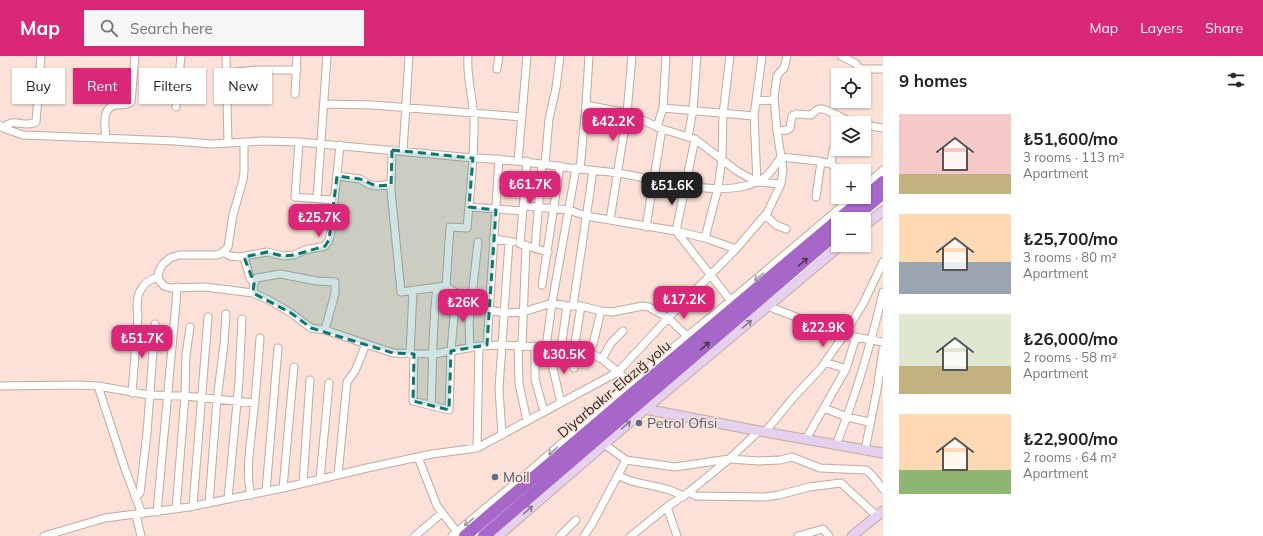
<!DOCTYPE html>
<html lang="en">
<head>
<meta charset="utf-8">
<style>
	body { margin:0; font-family:Mulish,sans-serif; background:#f6f6f6; color:#222; height:100vh; display:flex; flex-direction:column; font-size:15px; white-space:nowrap }
	* { box-sizing:border-box; margin:0 }
	p { font-size:13px; color:#767676 }
	.icon { flex:none; width:22px; height:22px; fill:none; stroke:currentColor; stroke-width:2; stroke-linecap:round; stroke-linejoin:round }
	.map { position:relative; flex:1; overflow:hidden }
	.sheet { display:flex; flex-direction:column; background:#fff; width:380px }
	.sheet>* { flex:none }
	.top-card { position:absolute; left:12px; top:12px; width:380px; height:36px; display:flex; gap:8px }
	.tools { position:absolute; left:831px; top:12px; display:grid; gap:8px }
	.tools a { display:grid; place-items:center; width:40px; height:40px; border-radius:0px; background:#fff; box-shadow:0 1px 3px #0004; font-size:20px }
	.price { position:absolute; translate:-50% -34px; padding:0 9px; border-radius:8px; background:#db2777; color:#fff; font-size:13px; line-height:26px; filter:drop-shadow(0 1px 2px #0008) }
	.price::after { content:''; position:absolute; left:50%; top:24px; width:12px; height:9px; margin-left:-6px; background:inherit; clip-path:polygon(0 0,100% 0,50% 100%) }
	.price.current { background:#222; color:#fff }
	ul { padding:0; list-style:none }
	li { display:flex; align-items:center; gap:12px; height:100px; padding:0 16px }
	li span { display:grid; place-items:center; flex:none; width:112px; height:80px; border-radius:0px; color:#555 }
	li>.icon { margin-inline-start:auto }
	span .icon { width:48px; height:48px; fill:#fffc; stroke-width:1 }
	li b { font-size:17px }
	h2 { display:flex; justify-content:space-between; align-items:center; height:48px; padding:0 16px; font-size:17px }
	.chip { padding:0 14px; border-radius:0px; background:#fff; box-shadow:0 1px 3px #0004; font-size:14px; line-height:36px }
	.chip.current { background:#db2777; color:#fff }
	header { display:flex; align-items:center; gap:24px; box-sizing:border-box; height:56px; padding:0 20px; background:#db2777; color:#fff }
	header strong { font-size:19px }
	nav { display:flex; gap:22px; margin-inline-start:auto; font-size:14px }
	.search { width:280px; height:36px; background:#f6f6f6; display:flex; align-items:center; gap:10px; box-sizing:border-box; padding:0 14px; border-radius:0px; color:#767676; font-size:15px }
	main { display:flex; flex:1; min-height:0 }
	.map>svg:first-child { display:block }
	.lines { fill:none; stroke-linecap:round; stroke-linejoin:round }
	.street-casing { stroke:#c2aaa0; stroke-width:9 }
	.secondary-casing { stroke:#c2aaa0; stroke-width:11 }
	.highway-casing { stroke:#fff; stroke-width:14 }
	.street { stroke:#fff; stroke-width:7 }
	.secondary { stroke:#e5d1ee; stroke-width:9 }
	.highway { stroke:#a767c8; stroke-width:12 }
	.oneway { stroke:#513752 }
	.oneway2 { stroke:#a09c9a }
	.oneway3 { stroke:#887a86 }
	.marked { fill:#0f766e; fill-opacity:0.2; stroke:#0f766e; stroke-width:3; stroke-dasharray:8 5; stroke-linejoin:round }
	.service-dot { fill:#5c6f8a; stroke:#fbe1d7; stroke-width:1.5 }
	.labels { text-anchor:middle; stroke-width:3; stroke-linejoin:round; paint-order:stroke }
	.street-label { font-size:14px; fill:#2c231f; stroke:#fbe1d7 }
	.service-label { font-size:14px; fill:#4e5e75; stroke:#fbe1d7; text-anchor:start }
</style>
</head>
<body>
<header>
<strong>Map</strong>
<div class="search"><svg class="icon" aria-label="search" viewBox="0 0 24 24"><circle cx="10" cy="10" r="6"/><path d="M15 15l6 6"/></svg>Search here</div>
<nav><a>Map</a><a>Layers</a><a>Share</a></nav>
</header>
<main>
<div class="map">
<svg width="883" height="480" viewBox="0 0 883 480">
	<rect width="100%" height="100%" fill="#fbe1d7"/>
	<g class="lines">
		<defs>
			<path id="street" d="M226 0 228 87
				M841 0 855 7 860 13H883
				M497 13 499 0
				M226 17 255 14H297
				M295 38 297 0
				M756 45 774 44
				M324 48 373 49 522 61
				M586 49 627 57 662 73 695 83 737 115 757 126 781 128
				M176 51 181 0
				M663 52 754 60
				M0 69 3 72 23 79 175 85 211 88 263 85 299 86 473 102C505 103 537 107 570 112 586 114 602 115 618 117 655 123 708 139 745 130 765 125 770 118 781 101
				M864 69 883 72
				M657 71 663 52 666 0
				M3 72C15 60 22 73 36 66L41 0
				M777 75 787 74 790 72 792 60 796 58 811 59C813 57 816 54 819 53 825 51 846 65 854 67
				M688 81 693 54 697 0
				M106 82C105 71 101 51 116 49 122 48 126 50 131 46L135 0
				M695 83 676 175 731 245
				M244 86V115L243 124 233 159 228 191 223 196 217 199H179L170 202 162 209 158 218 159 224 164 230 171 232 205 231 253 237 269 244 291 257 311 272 325 274 393 297 434 298 479 290 502 289 574 293 588 296 602 303 618 316 631 327
				M299 86 295 141 334 144
				M392 94 391 135 401 236 446 230 456 237 472 242 490 254 505 257 523 256 552 247 567 250H581L601 255 612 256 643 250 649 251 668 262 687 280
				M403 95 409 0
				M781 101 818 105 831 108 842 115
				M518 105 527 0
				M527 105 520 188 548 196
				M545 108 549 63 556 32 560 0
				M831 108 833 93 838 91
				M580 113 586 49 589 0
				M337 120 360 123 368 128 376 130 391 128
				M757 126 754 60 762 0
				M864 131 883 114
				M816 141 821 106
				M317 142 327 0
				M524 150 569 154 586 160 676 175 705 182 736 193
				M469 151 523 155
				M765 159 776 169 786 173
				M610 164 627 57 632 0
				M646 171 662 73
				M705 182 718 132 722 103 723 58 730 0
				M493 183 513 186
				M535 192 542 108
				M223 196 230 200 240 201 267 196 283 200 294 199 305 194 325 190 329 184 331 176 340 89
				M244 201 250 222 254 227
				M542 229 560 110
				M446 230 450 171 467 172C470 138 474 104 474 71 475 47 466 24 468 0
				M253 237 254 227 257 222 280 218 317 225 335 226V237L325 274
				M573 250 593 115
				M767 250 844 279 883 286
				M487 289 499 103
				M518 289 519 328 527 365
				M522 290 526 189
				M535 290V323L544 356
				M546 291 552 247 576 112
				M470 292 469 267 478 186
				M555 292 553 313 561 347
				M561 292 567 250
				M588 296 593 288 601 255
				M410 298 413 234
				M414 298 413 345 449 354 451 295 456 237
				M602 303 611 287 623 275
				M825 306 846 313
				M574 312V293L581 250
				M0 330 77 329 98 330 149 339 185 340 255 347
				M98 330 125 413 142 458
				M132 337 138 260C135 242 139 226 158 221
				M431 350C433 310 432 270 437 231
				M824 352 847 361 869 366
				M765 376 794 341 821 312 844 279 863 248 883 206
				M502 379 499 333 509 185
				M806 383 846 313 856 281
				M604 388 626 404 675 411 729 403 759 405 780 404 792 401 820 412 866 414 871 418 883 433
				M836 389C856 339 871 288 883 236
				M477 392 479 290
				M865 394 877 334 883 293
				M418 401 437 450 457 476
				M338 419 347 326 355 315 366 288
				M618 419C622 421 627 424 632 425 644 429 674 432 683 441
				M320 423 329 327
				M303 427 310 324
				M283 432 294 311
				M266 435 278 292
				M689 436 696 440 765 441 779 439 809 431 841 427 877 460
				M251 439C245 414 251 387 253 362 256 336 258 309 260 282
				M135 441 140 437 147 377 155 268
				M228 443 239 325 242 263
				M209 447 217 344 224 288 226 258
				M193 450 208 261
				M667 451 677 480
				M176 453 185 340 186 299 190 271
				M157 456 176 247 177 231
				M136 459 141 480
				M44 480 105 462 189 451 283 432 367 412 432 398 477 392 618 316 668 262 736 193 767 157 781 128 783 114 777 75 774 41 777 20 780 16 784 12 787 0
				M415 480 442 457
				M452 480 531 414 648 312 717 256 853 141
				M560 480 576 464
				M584 480 592 468 626 404
				M631 480 667 451 689 436 729 403 759 375
				M798 480 823 473 829 480"/>
			<path id="secondary" d="M864 170 883 155
				M642 351 645 353 759 375 883 397
				M498 480 645 353 841 189
				M852 480 883 455"/>
			<path id="highway" d="M839 163 883 126
				M853 163 883 137
				M465 480 621 347 838 164
				M484 480 838 176"/>
		</defs>
		<!-- street casing -->
		<use href="#street" class="street-casing"/>
		<!-- secondary casing -->
		<use href="#secondary" class="secondary-casing"/>
		<!-- highway casing -->
		<use href="#highway" class="highway-casing"/>
		<!-- street -->
		<use href="#street" class="street"/>
		<!-- secondary -->
		<use href="#secondary" class="secondary"/>
		<!-- highway -->
		<use href="#highway" class="highway"/>
	</g>
	<!-- one-way arrows -->
	<defs><path id="oneway-shaft" d="M-6 0H5M1.5-3L5.5 0L1.5 3" fill="none" stroke-width="1.6" stroke-linecap="round" stroke-linejoin="round"/></defs>
	<g class="oneway">
		<use href="#oneway-shaft" transform="translate(803 206) rotate(-40)"/>
		<use href="#oneway-shaft" transform="translate(705 290) rotate(-41)"/>
	</g>
	<g class="oneway2">
		<use href="#oneway-shaft" transform="translate(759 221) rotate(140)"/>
		<use href="#oneway-shaft" transform="translate(553 395) rotate(139)"/>
		<use href="#oneway-shaft" transform="translate(469 466) rotate(141)"/>
	</g>
	<g class="oneway3">
		<use href="#oneway-shaft" transform="translate(747 268) rotate(-40)"/>
		<use href="#oneway-shaft" transform="translate(626 369) rotate(-41)"/>
		<use href="#oneway-shaft" transform="translate(528 454) rotate(-41)"/>
	</g>
	<!-- marked area -->
	<path class="marked" d="M392 94 473 102 469 151 496 154 487 289 451 295 449 354 413 345 414 298 393 297 311 272 291 257 253 237 254 227 244 201 267 196 283 200 294 199 325 190 329 184 337 120 360 123 376 130 391 129Z"/>
	<!-- markers -->
	<g class="service-dot">
		<circle cx="639" cy="367" r="4"/>
		<circle cx="495" cy="421" r="4"/>
	</g>
	<g class="labels">
		<!-- street labels -->
		<g class="street-label">
			<text transform="translate(614 333) rotate(-40)" y="5">Diyarbakır-Elazığ yolu</text>
		</g>
		<!-- service labels -->
		<g class="service-label">
			<text x="647" y="372">Petrol Ofisi</text>
			<text x="503" y="426">Moil</text>
		</g>
	</g>
</svg>
<div class="tools">
<a><svg class="icon" aria-label="locate" viewBox="0 0 24 24"><circle cx="12" cy="12" r="6"/><path d="M12 2v4M12 18v4M2 12h4M18 12h4"/></svg></a>
<a><svg class="icon" aria-label="layers" viewBox="0 0 24 24"><path d="M12 4l9 5-9 5-9-5zM3 14l9 5 9-5"/></svg></a>
<a>+</a>
<a>−</a>
</div>
<b class="price" style="left:613px;top:86px">₺42.2K</b>
<b class="price" style="left:530px;top:149px">₺61.7K</b>
<b class="price current" style="left:672px;top:150px">₺51.6K</b>
<b class="price" style="left:319px;top:182px">₺25.7K</b>
<b class="price" style="left:684px;top:264px">₺17.2K</b>
<b class="price" style="left:463px;top:267px">₺26K</b>
<b class="price" style="left:823px;top:292px">₺22.9K</b>
<b class="price" style="left:142px;top:303px">₺51.7K</b>
<b class="price" style="left:564px;top:319px">₺30.5K</b>
<div class="top-card">
<a class="chip">Buy</a>
<a class="chip current">Rent</a>
<a class="chip">Filters</a>
<a class="chip">New</a>
</div>
</div>
<section class="sheet">
<h2>9 homes<svg class="icon" aria-label="filters" viewBox="0 0 24 24"><path d="M4 7h16M4 17h16"/><circle cx="9" cy="7" r="2"/><circle cx="15" cy="17" r="2"/></svg></h2>
<ul>
<li><span style="background:linear-gradient(#f6c9c9 75%,#c2b280 0)"><svg class="icon" aria-label="home" viewBox="0 0 24 24"><path d="M3 11l9-7 9 7M6 9v11h12V9"/></svg></span><div><b>₺51,600/mo</b><p>3 rooms · 113 m²</p><p>Apartment</p></div></li>
<li><span style="background:linear-gradient(#ffd9b3 60%,#9aa5b1 0)"><svg class="icon" aria-label="home" viewBox="0 0 24 24"><path d="M3 11l9-7 9 7M6 9v11h12V9"/></svg></span><div><b>₺25,700/mo</b><p>3 rooms · 80 m²</p><p>Apartment</p></div></li>
<li><span style="background:linear-gradient(#dfe7d0 65%,#c2b280 0)"><svg class="icon" aria-label="home" viewBox="0 0 24 24"><path d="M3 11l9-7 9 7M6 9v11h12V9"/></svg></span><div><b>₺26,000/mo</b><p>2 rooms · 58 m²</p><p>Apartment</p></div></li>
<li><span style="background:linear-gradient(#ffd9b3 70%,#8fb573 0)"><svg class="icon" aria-label="home" viewBox="0 0 24 24"><path d="M3 11l9-7 9 7M6 9v11h12V9"/></svg></span><div><b>₺22,900/mo</b><p>2 rooms · 64 m²</p><p>Apartment</p></div></li>
</ul>
</section>
</main>
</body>
</html>
